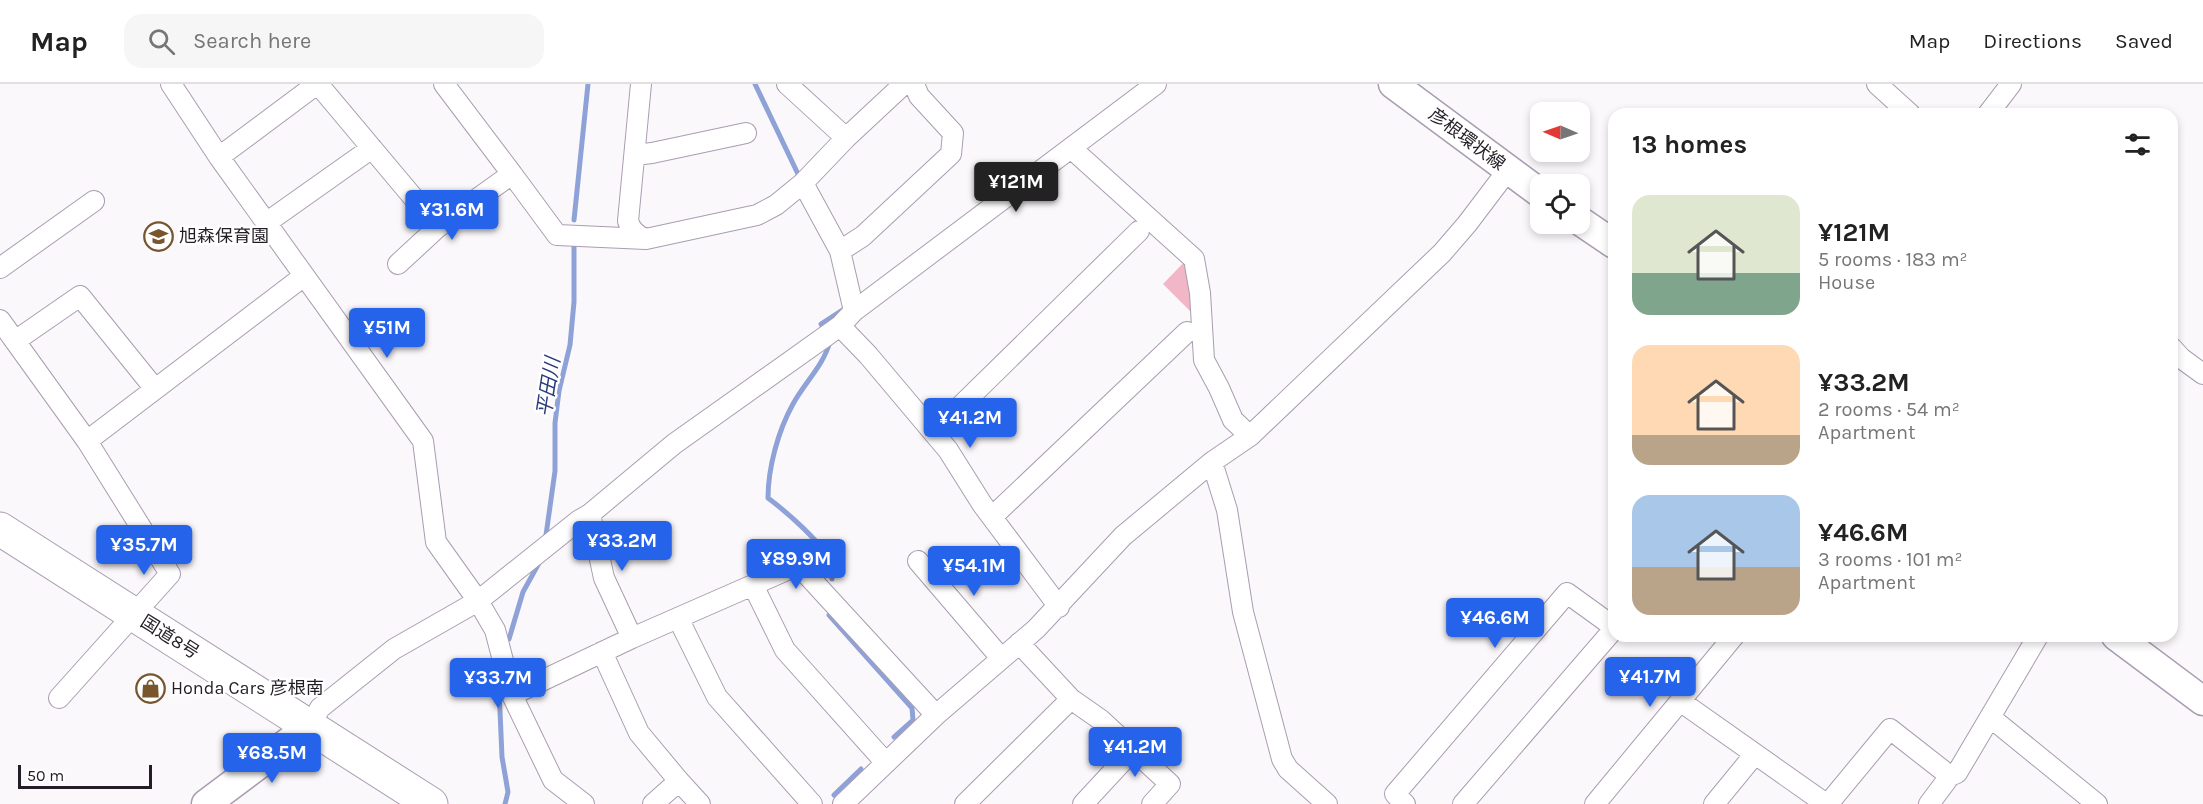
<!DOCTYPE html>
<html lang="en">
<head>
<meta charset="utf-8">
<style>
	body { margin:0; font-family:Karla,"Noto Sans JP",sans-serif; background:#f6f6f6; color:#222; height:100vh; display:flex; flex-direction:column; font-size:22px; white-space:nowrap }
	* { box-sizing:border-box; margin:0 }
	p { font-size:20px; color:#767676 }
	.icon { flex:none; width:33px; height:33px; fill:none; stroke:currentColor; stroke-width:2; stroke-linecap:round; stroke-linejoin:round }
	.map { position:relative; flex:1; overflow:hidden }
	.details { position:absolute; left:1608px; top:24px; width:570px; height:534px; display:flex; flex-direction:column; background:#fff; border-radius:18px; box-shadow:0 3px 9px #0003 }
	.details>* { flex:none }
	.needle { width:39px; rotate:272deg }
	.controls { position:absolute; left:1530px; top:18px; display:grid; gap:12px }
	.controls a { display:grid; place-items:center; width:60px; height:60px; border-radius:12px; background:#fff; box-shadow:0 3px 9px #0003; font-size:30px }
	.scale { position:absolute; left:18px; bottom:15px; width:134px; box-sizing:border-box; padding-left:6px; border:3px solid #231d25; border-top:0; font-size:16px; line-height:21px; white-space:nowrap; color:#231d25; -webkit-text-stroke:4px #fff; paint-order:stroke }
	.price { position:absolute; translate:-50% -51px; padding:0 14px; border-radius:6px; background:#2563eb; color:#fff; font-size:20px; line-height:39px; filter:drop-shadow(0 2px 3px #0008) }
	.price::after { content:''; position:absolute; left:50%; top:36px; width:18px; height:14px; margin-left:-9px; background:inherit; clip-path:polygon(0 0,100% 0,50% 100%) }
	.price.active { background:#222; color:#fff }
	ul { padding:0; list-style:none }
	li { display:flex; align-items:center; gap:18px; height:150px; padding:0 24px }
	li span { display:grid; place-items:center; flex:none; width:168px; height:120px; border-radius:18px; color:#555 }
	li>.icon { margin-inline-start:auto }
	span .icon { width:72px; height:72px; fill:#fffc; stroke-width:1 }
	li b { font-size:26px }
	h2 { display:flex; justify-content:space-between; align-items:center; height:72px; padding:0 24px; font-size:26px }
	header { display:flex; align-items:center; gap:36px; box-sizing:border-box; height:84px; padding:0 30px; background:#fff; border-bottom:2px solid #e0e0e0 }
	header strong { font-size:28px }
	nav { display:flex; gap:33px; margin-inline-start:auto; font-size:21px }
	.search { width:420px; height:54px; background:#f6f6f6; display:flex; align-items:center; gap:15px; box-sizing:border-box; padding:0 21px; border-radius:18px; color:#767676; font-size:22px }
	.map>svg:first-child { display:block }
	.green { fill:#f2b7c7 }
	.lines { fill:none; stroke-linecap:round; stroke-linejoin:round }
	.stream { stroke:#8fa2d8; stroke-width:5 }
	.street-casing { stroke:#aa9cb1; stroke-width:22 }
	.secondary-casing { stroke:#aa9cb1; stroke-width:31 }
	.highway-casing { stroke:#aa9cb1; stroke-width:35 }
	.street { stroke:#fff; stroke-width:20 }
	.secondary { stroke:#fff; stroke-width:28 }
	.highway { stroke:#fff; stroke-width:33 }
	.labels { text-anchor:middle; stroke-width:5; stroke-linejoin:round; paint-order:stroke }
	.street-label { font-size:18px; fill:#231d25; stroke:#fff }
	.poi-label { font-size:18px; fill:#231d25; stroke:#fff; text-anchor:start }
	.water-label { font-size:20px; font-style:italic; fill:#2a3c7c; stroke:#fff }
</style>
</head>
<body>
<header>
<strong>Map</strong>
<div class="search"><svg class="icon" aria-label="search" viewBox="0 0 24 24"><circle cx="10" cy="10" r="6"/><path d="M15 15l6 6"/></svg>Search here</div>
<nav><a>Map</a><a>Directions</a><a>Saved</a></nav>
</header>
<div class="map">
<svg width="2203" height="720" viewBox="0 0 2203 720">
	<rect width="100%" height="100%" fill="#fbf8fc"/>
	<!-- green -->
	<path class="green" d="M1189 173 1192 229 1163 200Z"/>
	<g class="lines">
		<!-- stream -->
		<path class="stream" d="M755 0 798 90
			M574 136 588 0
			M823 243 821 240 844 225
			M830 257C824 281 805 298 793 320 778 347 768 384 768 414 784 426 827 462 831 481 832 485 832 491 832 495
			M546 451 555 387V339L559 307 570 261 574 218V160
			M829 531 912 624 913 636 894 653
			M509 555 523 508 539 479
			M499 604 502 673 508 708 505 720
			M834 711 861 685"/>
		<defs>
			<path id="street" d="M171 0 219 73 423 357 436 458 478 517 495 546 512 611
				M318 0 438 143 512 90 444 0
				M641 0 628 137C631 147 637 152 646 155L757 131 776 121 803 99
				M787 0 846 54
				M1877 0 1910 30
				M1988 30 2011 0
				M1071 64 1194 175 1200 209 1204 276 1219 304 1233 336 1250 352
				M635 71 652 69 746 49
				M219 73 317 0
				M512 90 557 151 646 155
				M266 139 372 64
				M840 167 863 152 951 70 953 49 919 12 914 0
				M398 180 438 143
				M0 184 94 117
				M854 227 840 167 803 99 846 54 904 0
				M0 236 15 257
				M840 242 868 271 948 366 982 420 1059 523
				M2172 264 2181 274 2203 290
				M155 305 80 212 15 257 87 357 304 192
				M934 348 1139 147
				M1212 378 1227 426 1243 528 1282 675 1288 685 1327 720
				M590 430 604 494 632 554
				M992 433 1187 248
				M918 477 1001 574
				M678 534 717 613 812 720
				M1019 559 1071 615 1101 636 1170 700 1152 720
				M602 568 639 649 679 697 653 720
				M59 614 170 490 87 357
				M1680 617 1826 720
				M936 631 1036 545 1123 452 1212 378 1250 352 1442 169 1467 140 1508 86
				M1990 633 2097 720
				M310 642 320 624 394 565 478 517 578 437 590 430 674 360 840 242 854 227 1156 0
				M679 697 700 720
				M584 720 553 696 512 611 632 554 753 501
				M843 720 936 631 798 481 753 501 785 566 886 679
				M965 720 1071 615
				M1083 720 1133 666
				M1405 720 1395 710 1567 509 1614 543
				M1463 720 1614 545
				M1595 720 1734 552
				M1714 720 1755 670
				M1828 720 1890 645 1950 692
				M1929 720 1950 692 1957 689 2038 552"/>
			<path id="secondary" d="M1393 0 1540 109
				M1580 137 1614 160
				M2116 552 2203 617
				M206 720 310 642"/>
			<path id="highway" d="M0 445 431 720"/>
		</defs>
		<!-- street casing -->
		<use href="#street" class="street-casing"/>
		<!-- secondary casing -->
		<use href="#secondary" class="secondary-casing"/>
		<!-- highway casing -->
		<use href="#highway" class="highway-casing"/>
		<!-- street -->
		<use href="#street" class="street"/>
		<!-- secondary -->
		<use href="#secondary" class="secondary"/>
		<!-- highway -->
		<use href="#highway" class="highway"/>
	</g>
	<!-- icons -->
	<defs>
		<symbol id="school-ring" viewBox="-11 -11 22 22"><circle r="9.5" fill="#fff" stroke="#78552d" stroke-width="1.5"/><path d="M0-5L7-2L0 1L-7-2ZM-4 1L0 2.5L4 1V4Q0 6-4 4Z" fill="#78552d"/></symbol>
		<symbol id="shop-ring" viewBox="-11 -11 22 22"><circle r="9.5" fill="#fff" stroke="#78552d" stroke-width="1.5"/><path d="M-5-2.5h2.3a2.7 3.5 0 0 1 5.4 0H5L5.5 6h-11ZM-1.5-2.5h3a1.5 2.3 0 0 0-3 0Z" fill="#78552d"/></symbol>
	</defs>
	<g fill-rule="evenodd">
		<use href="#school-ring" x="142" y="136" width="33" height="33"/>
		<use href="#shop-ring" x="134" y="588" width="33" height="33"/>
	</g>
	<g class="labels">
		<!-- street labels -->
		<g class="street-label">
			<text transform="translate(1467 55) rotate(37)" y="6">彦根環状線</text>
			<text transform="translate(170 553) rotate(32)" y="6">国道8号</text>
		</g>
		<!-- poi labels -->
		<g class="poi-label">
			<text x="179" y="158">旭森保育園</text>
			<text x="171" y="610">Honda Cars 彦根南</text>
		</g>
		<!-- water labels -->
		<g class="water-label">
			<text transform="translate(548 303) rotate(-81)" y="7">平田川</text>
		</g>
	</g>
</svg>
<div class="controls">
<a><svg class="needle" viewBox="-14 -14 28 28"><path d="M0-13l5 13h-10z" fill="#e53935"/><path d="M0 13l5-13h-10z" fill="#767676"/></svg></a>
<a><svg class="icon" aria-label="locate" viewBox="0 0 24 24"><circle cx="12" cy="12" r="6"/><path d="M12 2v4M12 18v4M2 12h4M18 12h4"/></svg></a>
</div>
<div class="scale">50 m</div>
<b class="price active" style="left:1016px;top:129px">¥121M</b>
<b class="price" style="left:452px;top:157px">¥31.6M</b>
<b class="price" style="left:387px;top:275px">¥51M</b>
<b class="price" style="left:970px;top:365px">¥41.2M</b>
<b class="price" style="left:622px;top:488px">¥33.2M</b>
<b class="price" style="left:144px;top:492px">¥35.7M</b>
<b class="price" style="left:796px;top:506px">¥89.9M</b>
<b class="price" style="left:974px;top:513px">¥54.1M</b>
<b class="price" style="left:1495px;top:565px">¥46.6M</b>
<b class="price" style="left:1650px;top:624px">¥41.7M</b>
<b class="price" style="left:498px;top:625px">¥33.7M</b>
<b class="price" style="left:1135px;top:694px">¥41.2M</b>
<b class="price" style="left:272px;top:700px">¥68.5M</b>
<section class="details">
<h2>13 homes<svg class="icon" aria-label="filters" viewBox="0 0 24 24"><path d="M4 7h16M4 17h16"/><circle cx="9" cy="7" r="2"/><circle cx="15" cy="17" r="2"/></svg></h2>
<ul>
<li><span style="background:linear-gradient(#dfe7d0 65%,#7fa58c 0)"><svg class="icon" aria-label="home" viewBox="0 0 24 24"><path d="M3 11l9-7 9 7M6 9v11h12V9"/></svg></span><div><b>¥121M</b><p>5 rooms · 183 m²</p><p>House</p></div></li>
<li><span style="background:linear-gradient(#ffd9b3 75%,#b9a48a 0)"><svg class="icon" aria-label="home" viewBox="0 0 24 24"><path d="M3 11l9-7 9 7M6 9v11h12V9"/></svg></span><div><b>¥33.2M</b><p>2 rooms · 54 m²</p><p>Apartment</p></div></li>
<li><span style="background:linear-gradient(#a9c7e8 60%,#b9a48a 0)"><svg class="icon" aria-label="home" viewBox="0 0 24 24"><path d="M3 11l9-7 9 7M6 9v11h12V9"/></svg></span><div><b>¥46.6M</b><p>3 rooms · 101 m²</p><p>Apartment</p></div></li>
</ul>
</section>
</div>
</body>
</html>
